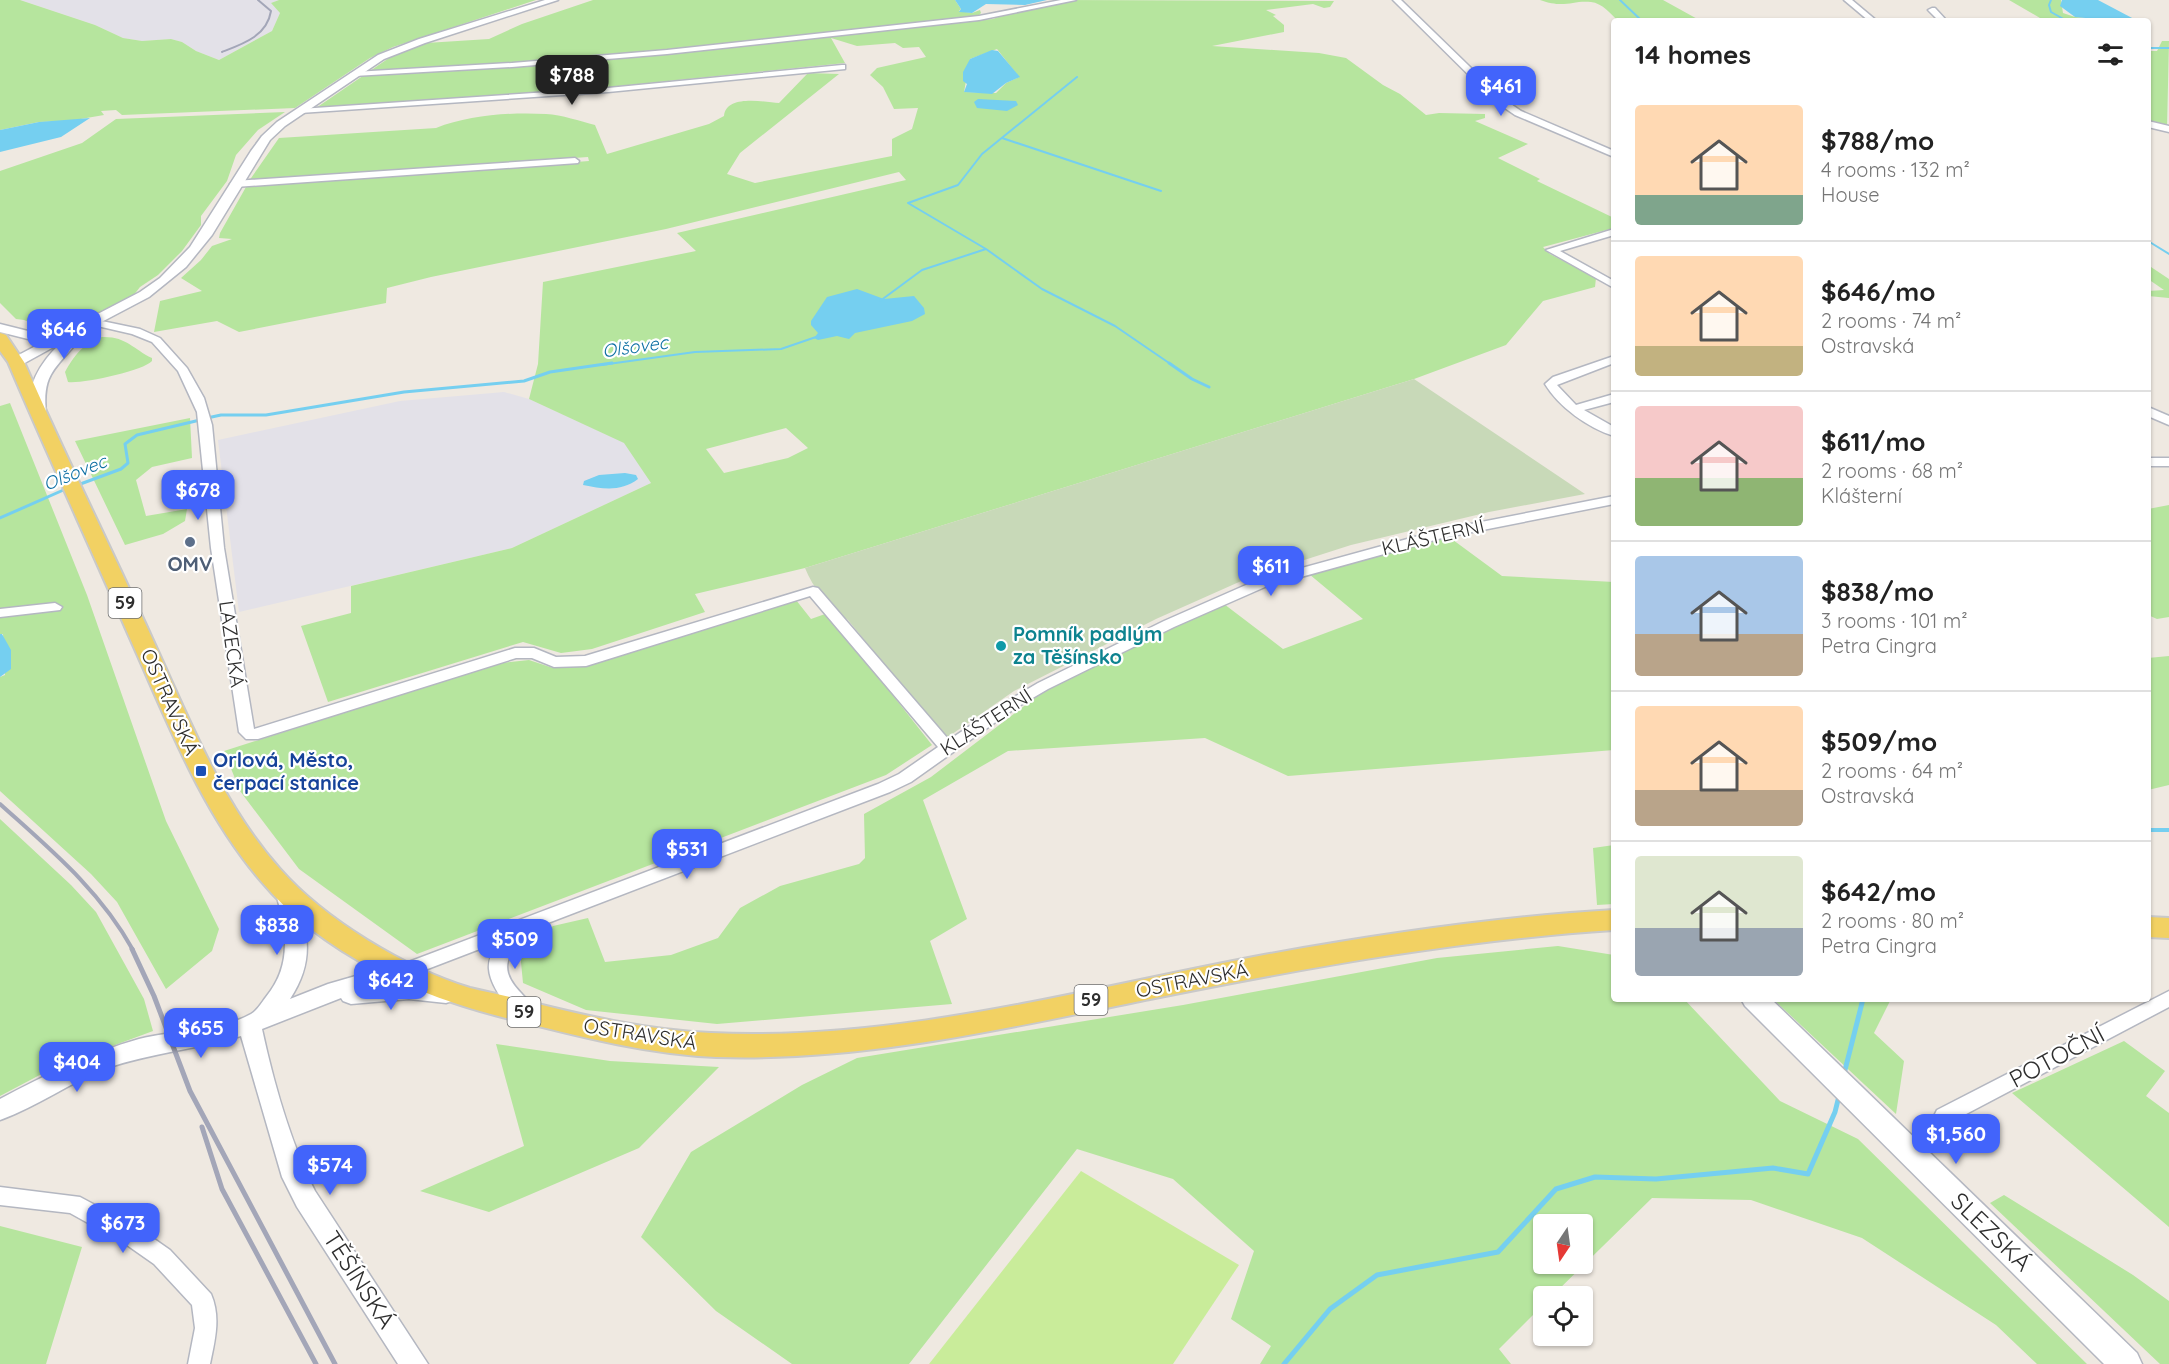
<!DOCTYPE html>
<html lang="en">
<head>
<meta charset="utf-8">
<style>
	body { margin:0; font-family:Quicksand,sans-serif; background:#f6f6f6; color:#222; height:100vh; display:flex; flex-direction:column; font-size:22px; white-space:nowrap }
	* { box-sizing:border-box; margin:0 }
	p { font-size:20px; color:#767676 }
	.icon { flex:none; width:33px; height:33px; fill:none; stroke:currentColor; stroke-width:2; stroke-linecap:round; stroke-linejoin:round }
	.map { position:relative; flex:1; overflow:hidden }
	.details { position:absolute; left:1611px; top:18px; width:540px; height:984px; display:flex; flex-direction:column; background:#fff; border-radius:6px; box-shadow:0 2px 4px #0004 }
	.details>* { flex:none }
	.needle { width:39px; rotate:193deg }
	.tools { position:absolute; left:1533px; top:1214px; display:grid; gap:12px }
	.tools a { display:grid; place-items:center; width:60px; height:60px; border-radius:6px; background:#fff; box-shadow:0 2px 4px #0004; font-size:30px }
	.price { position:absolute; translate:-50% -51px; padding:0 14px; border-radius:12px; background:#4264fb; color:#fff; font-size:20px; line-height:39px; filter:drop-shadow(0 2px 3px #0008) }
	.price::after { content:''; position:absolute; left:50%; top:36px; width:18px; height:14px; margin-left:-9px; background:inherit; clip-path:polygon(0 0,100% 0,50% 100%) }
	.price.on { background:#222; color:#fff }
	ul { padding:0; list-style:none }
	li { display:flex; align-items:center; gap:18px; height:150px; padding:0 24px }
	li+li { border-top:2px solid #e0e0e0 }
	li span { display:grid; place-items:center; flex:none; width:168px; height:120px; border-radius:6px; color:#555 }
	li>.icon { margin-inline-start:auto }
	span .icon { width:72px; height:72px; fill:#fffc; stroke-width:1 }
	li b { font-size:26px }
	h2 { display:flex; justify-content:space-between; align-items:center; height:72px; padding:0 24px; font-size:26px }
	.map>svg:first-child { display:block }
	.industrial { fill:#e3e1e8 }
	.green { fill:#b6e59e; fill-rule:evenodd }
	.cemetery { fill:#c8d9b8 }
	.pitch { fill:#c9ec9a }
	.water { fill:#75cff0 }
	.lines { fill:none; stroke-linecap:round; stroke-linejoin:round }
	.stream-far3 { stroke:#75cff0; stroke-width:2 }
	.stream-far2 { stroke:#75cff0; stroke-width:3 }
	.stream-far1 { stroke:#75cff0; stroke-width:4 }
	.stream { stroke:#75cff0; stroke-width:5 }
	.minor-casing { stroke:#b4b7c1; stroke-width:3 }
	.tertiary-casing { stroke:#b4b7c1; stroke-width:3 }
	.secondary-casing { stroke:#b4b7c1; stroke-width:3 }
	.primary-casing { stroke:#c9c9c9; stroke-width:4 }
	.minor { fill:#fff; fill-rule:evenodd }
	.tertiary { fill:#fff; fill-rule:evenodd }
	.secondary { fill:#fff; fill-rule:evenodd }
	.primary { fill:#f2d163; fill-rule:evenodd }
	.rail-far2 { stroke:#a3a6b8; stroke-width:2 }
	.rail-far1 { stroke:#a3a6b8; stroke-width:4 }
	.rail { stroke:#a3a6b8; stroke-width:5 }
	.service-dot { fill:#5c6f8a; stroke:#fff; stroke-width:2 }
	.culture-dot { fill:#0f9aa8; stroke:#fff; stroke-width:2 }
	.transit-dot { fill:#1a4fb4; stroke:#fff; stroke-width:2 }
	.labels { text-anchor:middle; stroke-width:4.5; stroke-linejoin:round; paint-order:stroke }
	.far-water-label { font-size:18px; font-style:italic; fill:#0d6fa3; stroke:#fff }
	.shield { fill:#fff; stroke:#6d6d6d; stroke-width:1.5 }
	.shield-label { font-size:18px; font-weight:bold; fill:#2e2e2e }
	.street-label { font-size:20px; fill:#2e2e2e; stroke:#fff }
	.service-label { font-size:20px; font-weight:bold; fill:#4e5e75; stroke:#fff }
	.culture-label { font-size:20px; font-weight:bold; fill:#0d838f; stroke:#fff; text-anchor:start }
	.transit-label { font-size:20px; font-weight:bold; fill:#164399; stroke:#fff; text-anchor:start }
	.near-street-label { font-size:24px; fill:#2e2e2e; stroke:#fff }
</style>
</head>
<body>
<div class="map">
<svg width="2169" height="1364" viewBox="0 0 2169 1364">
	<rect width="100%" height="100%" fill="#efe9e1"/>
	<!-- industrial -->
	<path class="industrial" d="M20 0H279L271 3 280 13 272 31 219 60 196 51 182 42 171 39 142 41 123 38 95 25Z
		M504 392 529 399 625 443 651 483 512 548 239 612 218 440 400 401Z"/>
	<!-- green -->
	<path class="green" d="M0 0H20L95 25 123 38 142 41 171 39 182 42 196 51 219 60 272 31 280 13 271 3 279 0H536L393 47 370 58 295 108 122 115 116 110 101 111 104 115 69 121 39 122 0 130Z
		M593 0H955L961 9 959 11 972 13 980 10 981 13 976 18 881 26 828 33 993 19 1024 7 1058 0 1334 1 1330 7 1324 8 1313 4 1266 10 1276 15 1273 16 1284 25V32L1212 46 1319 53 1346 58 1383 85 1400 94 1426 115 1439 113 1485 114V118L1475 121 1528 144 1498 158 1540 179 1537 181 1614 218V228L1543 247 1550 254 1596 278 1595 287 1543 301 1506 345 1414 379 805 568 695 594 705 612 592 649 561 653 523 642 328 702 301 626 351 613V586L512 548 651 483 624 443 529 399 538 364 543 282 696 251 677 233 906 180 899 172 666 229 431 277 387 288 386 303 239 332 217 321 154 332 160 301 202 291 181 278 201 260 212 246 232 239 219 238 220 233 246 187 589 161 588 157 249 181 279 138 436 128C469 115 511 112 546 114 562 115 580 121 595 125L607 154 709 124 724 116C726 94 764 102 779 103L808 73 839 74 740 153 727 174 755 183 892 156V139L912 129 918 108 894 109 883 87 870 75 877 68 926 57 919 47 903 48 895 43 857 46 831 38 845 63 590 89 316 108 389 58 410 48 426 43 489 39 522 24ZM997 49 1019 77 1006 83 996 93 964 92 970 59ZM786 428 808 448 788 458 724 473 706 449Z
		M1540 0H1663L1701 21H1618C1611 14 1602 3 1591 2 1572 0 1565 9 1540 0Z
		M2009 0H2061L2063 13 2075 17 2116 21H2051L2040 18Z
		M2162 41H2169L2167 128 2148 124V51H2157Z
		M285 112 258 130 236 155 227 181 201 216V225L182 251 158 275 140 287 133 296 83 325 67 328 52 331 24 320 16 319 0 303V171L82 143 116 119Z
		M2148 265 2169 279V298L2148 296V291L2164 290 2148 279Z
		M102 337C126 336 133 349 152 358V361C143 371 82 384 68 382L65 372C74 356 84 342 102 337Z
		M10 403 87 595 166 821 219 929 212 951 166 989 117 902 91 874 0 791V677L5 675 3 634H0V406Z
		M190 418 192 458 152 467 136 480 146 516 187 509 185 521 163 534 125 545 75 441Z
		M2169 505V617L2157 619 2148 615V509Z
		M1449 537 1502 576 1614 582V750L1288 776 1205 738 1008 751 923 800 967 919 930 941 952 1004 717 1024 586 1010 523 983 520 952 553 926 588 918 605 962 671 955 718 938 740 908 780 886 859 864 865 858 864 814 931 777 1049 687 1224 604 1283 649 1363 619 1309 574Z
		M796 600 811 619 828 613 932 745 886 775 417 954 299 869 240 791 224 751 502 663 529 660 553 668 587 666Z
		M2169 656V785L2148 790V658Z
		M0 819 71 885 96 912 144 999 153 1031 53 1068 0 1096Z
		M1614 845V904L1597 905 1593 848Z
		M1558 946 1614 955V999H1684L1780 1101 1858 1139 2087 1364H2037L1996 1325 1862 1238 1751 1200 1652 1198 1552 1296H1544L1543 1305 1499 1349 1511 1364H1260L1271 1346 1231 1319 1254 1251 1173 1179 1077 1149 909 1364H792L716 1311 641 1237 691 1152 802 1085 857 1058 1183 1005 1437 958ZM1544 1224H1582V1263H1544Z
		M1773 999H1891L1874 1033 1904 1061 1896 1114Z
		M2124 1041 2165 1071 2146 1096 2169 1113V1227L2012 1093Z
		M496 1044 610 1061 719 1067 639 1148 489 1212 420 1191 524 1146Z
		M2004 1195 2133 1275 2169 1301V1364H2160L1990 1203Z
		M0 1226 82 1247 46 1364H0Z"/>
	<!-- cemetery -->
	<path class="cemetery" d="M1414 379 1585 494 1489 512 1351 545 1248 578 1156 619 1014 691 945 739 848 620C829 608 813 588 805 568Z"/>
	<!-- pitch -->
	<path class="pitch" d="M1081 1171 1239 1265 1173 1364H929Z"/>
	<!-- water -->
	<path class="water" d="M955 0H1047L1025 5 986 4 972 13 959 12 961 9Z
		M2062 0H2098L2134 19 2116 21 2075 17 2060 6Z
		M992 50 998 51 1020 77 1006 83 992 94 964 92 967 84 963 81V72L970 59Z
		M978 99 1016 101 1018 105 1007 111 977 108 974 102Z
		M90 118 61 137 0 152V130L39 122Z
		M857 289 884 299 914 296 924 308 925 314 912 321 855 333 849 339 837 336 818 340 814 338 818 333 811 325V321L827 297Z
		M625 473 636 475 638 479C621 492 603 489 583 485L584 481 599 475Z
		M0 634H2L11 650V669L0 677Z"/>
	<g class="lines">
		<!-- stream-far3 -->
		<path class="stream-far3" d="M1620 0 1642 21
			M2051 0 2049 5 2051 12 2067 21
			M2148 48H2169
			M1002 138 1161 191
			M2148 241 2169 254
			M986 249 1042 289 1115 326 1172 365
			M880 301 922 270 986 249 908 203 958 185 982 154 1077 77
			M601 365 695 352 781 349 816 337"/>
		<!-- stream-far2 -->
		<path class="stream-far2" d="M1169 363 1192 379 1209 387
			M207 418 221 415H266L404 392 524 381 550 372 612 363
			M75 486 121 469 128 463 125 444 137 435 200 420
			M0 518 68 488"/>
		<!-- stream-far1 -->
		<path class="stream-far1" d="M2148 830H2169"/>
		<!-- stream -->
		<path class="stream" d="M1844 1074 1863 999
			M1284 1364 1330 1309 1377 1275 1498 1252 1556 1189 1595 1177 1656 1179 1773 1168 1808 1174 1835 1112 1839 1096"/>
		<defs>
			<path id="minor" d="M1061 0H1076L979 20 667 54 512 67 354 76 350 74 354 72 512 63 667 50 979 16Z
				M1393 0H1401L1502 98 1521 111 1614 151V157L1515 115 1496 102Z
				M1844 0H1852L1877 21H1869Z
				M1932 8H1935L1947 21H1939L1928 10Z
				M842 65H845V69L608 92 300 113 296 111 300 109 608 88Z
				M2148 121 2169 126V132L2148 127Z
				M575 158 579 161 578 163 235 187 230 184 235 181Z
				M1614 229V235L1560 251 1614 281V288L1546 250Z
				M97 320 140 329 160 338 187 368 204 398 212 425 224 548 254 729 515 648H534L556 657 585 656 813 587 818 588 949 740 1004 703 1038 683 1164 621 1255 581 1440 530 1614 496V504L1442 538 1265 587 1174 627 1048 689 1014 709 911 782 890 792 527 931C509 955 496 967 521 993 526 999 533 1004 536 1011L534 1016C514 1023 490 987 489 969 488 959 493 950 498 942L404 978 398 976 395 971 398 966 878 784 899 774 938 747 810 596 586 666 554 667 532 658H516L258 739H246L239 732 211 548 197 412 178 371 152 342 132 334 93 325V321Z
				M1614 356V363L1557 385 1576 405 1614 394V402L1584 410 1614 427V436C1588 428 1559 407 1545 384L1553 377Z
				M2148 407 2169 416V425L2148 416Z
				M2148 458H2169V466H2148Z
				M55 603 62 607 60 610 0 617V609Z
				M2169 991V1007L1951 1122 1944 1124 1937 1122 1934 1116 1937 1110Z
				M0 1187 80 1197 140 1229 170 1250 211 1294C221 1317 215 1340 210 1364H188L195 1328 192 1305 154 1264 124 1243 70 1213 0 1205Z"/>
			<path id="tertiary" d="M545 0H558L425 43 384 59 285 126 270 140 212 235 186 267 149 297 73 337 78 341C55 370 42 373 46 414L39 418 34 417C21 391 42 360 61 343L21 365H11L9 362 11 359 49 339 32 340 0 332V324L32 332 65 331 140 292 160 278 190 247 251 151 262 136 277 122 378 55 419 39Z
				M286 885 293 888 296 893C308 934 315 961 290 999L328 984 404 962 412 965 415 971 412 977 393 983C413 981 435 982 454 988L457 994 454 1000 446 1003 409 999 351 1004 343 1001 341 998 262 1029C273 1080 291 1144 315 1191L428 1364H398L297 1207 282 1177 241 1036C197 1049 151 1053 107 1068 70 1082 37 1107 0 1120V1099C45 1075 90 1053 139 1039 174 1030 219 1032 251 1014 257 1011 262 1002 266 997 293 964 286 931 276 893L279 888Z"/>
			<path id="secondary" d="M1741 999H1771L2137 1353 2142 1364H2104L1745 1006Z"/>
			<path id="primary" d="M0 333 6 335 24 362C65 455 110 546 152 638 189 718 221 803 280 869 325 920 405 968 470 988 486 992 502 995 518 999 581 1015 645 1030 711 1033 897 1042 1082 989 1264 955 1380 934 1496 917 1614 910V930C1457 940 1304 968 1150 999 1007 1028 863 1062 716 1057 646 1054 578 1036 510 1019 419 997 323 955 261 881 200 810 167 720 129 636 89 544 47 454 8 362L0 351Z
				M2148 917 2169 918V938L2148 937Z"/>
		</defs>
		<!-- minor casing -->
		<use href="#minor" class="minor-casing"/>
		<!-- tertiary casing -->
		<use href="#tertiary" class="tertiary-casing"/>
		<!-- secondary casing -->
		<use href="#secondary" class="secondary-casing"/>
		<!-- primary casing -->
		<use href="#primary" class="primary-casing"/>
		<!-- minor -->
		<use href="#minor" class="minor"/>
		<!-- tertiary -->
		<use href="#tertiary" class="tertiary"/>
		<!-- secondary -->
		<use href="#secondary" class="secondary"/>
		<!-- primary -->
		<use href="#primary" class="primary"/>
		<!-- rail-far2 -->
		<path class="rail-far2" d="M222 52C243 44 267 36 271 11L258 0"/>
		<!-- rail-far1 -->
		<path class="rail-far1" d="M0 804C50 849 100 890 133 950"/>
		<!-- rail -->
		<path class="rail" d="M132 949 154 996 190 1091 335 1364
			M202 1127 222 1189 316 1364"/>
	</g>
	<!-- markers -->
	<circle class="service-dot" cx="190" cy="542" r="6"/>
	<circle class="culture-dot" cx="1001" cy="646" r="6"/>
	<rect class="transit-dot" x="195" y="765" width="12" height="12" rx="3"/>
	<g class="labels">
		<!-- far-water labels -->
		<g class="far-water-label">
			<text transform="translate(635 347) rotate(-8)" y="6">Olšovec</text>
			<text transform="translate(75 473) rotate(-22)" y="6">Olšovec</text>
		</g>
		<!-- shield labels -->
		<g class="shield">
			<rect x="108.5" y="588" width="33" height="30" rx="4.5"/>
			<rect x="1074.5" y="985" width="33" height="30" rx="4.5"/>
			<rect x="507.5" y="997" width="33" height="30" rx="4.5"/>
		</g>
		<g class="shield-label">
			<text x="125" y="609">59</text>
			<text x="1091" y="1006">59</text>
			<text x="524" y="1018">59</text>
		</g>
		<!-- street labels -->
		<g class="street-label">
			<text transform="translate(1433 537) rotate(-13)" y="7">KLÁŠTERNÍ</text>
			<text transform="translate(232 644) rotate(82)" y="7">LAZECKÁ</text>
			<text transform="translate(170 702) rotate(66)" y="7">OSTRAVSKÁ</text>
			<text transform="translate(986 722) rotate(-33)" y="7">KLÁŠTERNÍ</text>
			<text transform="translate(1192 980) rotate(-11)" y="7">OSTRAVSKÁ</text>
			<text transform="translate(640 1034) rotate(9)" y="7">OSTRAVSKÁ</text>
		</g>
		<!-- service labels -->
		<g class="service-label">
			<text x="190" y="571">OMV</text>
		</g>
		<!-- culture labels -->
		<g class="culture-label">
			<text x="1013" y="641">Pomník padlým<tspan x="1013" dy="23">za Těšínsko</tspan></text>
		</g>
		<!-- transit labels -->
		<g class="transit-label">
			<text x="213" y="767">Orlová, Město,<tspan x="213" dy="23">čerpací stanice</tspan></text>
		</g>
		<!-- near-street labels -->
		<g class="near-street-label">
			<text transform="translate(2057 1057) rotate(-28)" y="8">POTOČNÍ</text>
			<text transform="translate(1991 1232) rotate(44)" y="8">SLEZSKÁ</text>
			<text transform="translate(359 1280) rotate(57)" y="8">TĚŠÍNSKÁ</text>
		</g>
	</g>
</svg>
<div class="tools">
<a><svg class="needle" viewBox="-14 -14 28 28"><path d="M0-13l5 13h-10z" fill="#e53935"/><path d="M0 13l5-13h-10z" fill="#767676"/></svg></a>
<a><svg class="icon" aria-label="locate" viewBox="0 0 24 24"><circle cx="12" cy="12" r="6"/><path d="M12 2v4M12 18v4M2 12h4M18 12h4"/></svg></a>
</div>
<b class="price on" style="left:572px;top:106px">$788</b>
<b class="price" style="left:1501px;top:117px">$461</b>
<b class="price" style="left:64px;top:360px">$646</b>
<b class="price" style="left:198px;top:521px">$678</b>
<b class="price" style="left:1271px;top:597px">$611</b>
<b class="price" style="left:687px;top:880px">$531</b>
<b class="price" style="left:277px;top:956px">$838</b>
<b class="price" style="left:515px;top:970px">$509</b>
<b class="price" style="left:391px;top:1011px">$642</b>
<b class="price" style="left:201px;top:1059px">$655</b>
<b class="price" style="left:77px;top:1093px">$404</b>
<b class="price" style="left:1956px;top:1165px">$1,560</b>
<b class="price" style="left:330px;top:1196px">$574</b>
<b class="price" style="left:123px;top:1254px">$673</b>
<section class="details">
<h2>14 homes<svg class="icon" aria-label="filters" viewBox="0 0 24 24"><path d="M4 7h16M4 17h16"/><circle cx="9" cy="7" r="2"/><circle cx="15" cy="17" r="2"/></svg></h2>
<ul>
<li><span style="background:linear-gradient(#ffd9b3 75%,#7fa58c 0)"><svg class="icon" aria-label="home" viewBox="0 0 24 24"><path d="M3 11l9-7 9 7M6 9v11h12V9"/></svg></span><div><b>$788/mo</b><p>4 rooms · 132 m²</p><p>House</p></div></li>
<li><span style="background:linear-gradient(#ffd9b3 75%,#c2b280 0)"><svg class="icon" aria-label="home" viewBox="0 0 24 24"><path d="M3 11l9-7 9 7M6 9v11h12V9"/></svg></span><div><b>$646/mo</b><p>2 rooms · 74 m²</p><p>Ostravská</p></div></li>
<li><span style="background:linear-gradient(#f6c9c9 60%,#8fb573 0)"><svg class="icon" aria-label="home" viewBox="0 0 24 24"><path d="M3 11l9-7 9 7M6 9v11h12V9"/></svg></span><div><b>$611/mo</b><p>2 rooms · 68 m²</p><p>Klášterní</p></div></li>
<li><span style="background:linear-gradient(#a9c7e8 65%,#b9a48a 0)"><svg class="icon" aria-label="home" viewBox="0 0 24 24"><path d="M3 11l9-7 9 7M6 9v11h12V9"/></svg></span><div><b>$838/mo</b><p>3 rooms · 101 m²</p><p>Petra Cingra</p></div></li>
<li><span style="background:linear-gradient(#ffd9b3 70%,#b9a48a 0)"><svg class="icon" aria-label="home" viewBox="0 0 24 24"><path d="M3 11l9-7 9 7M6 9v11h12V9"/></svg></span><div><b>$509/mo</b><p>2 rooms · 64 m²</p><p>Ostravská</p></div></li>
<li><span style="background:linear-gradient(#dfe7d0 60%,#9aa5b1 0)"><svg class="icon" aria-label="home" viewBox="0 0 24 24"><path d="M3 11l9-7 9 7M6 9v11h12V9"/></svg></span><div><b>$642/mo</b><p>2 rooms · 80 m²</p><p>Petra Cingra</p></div></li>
</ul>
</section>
</div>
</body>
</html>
